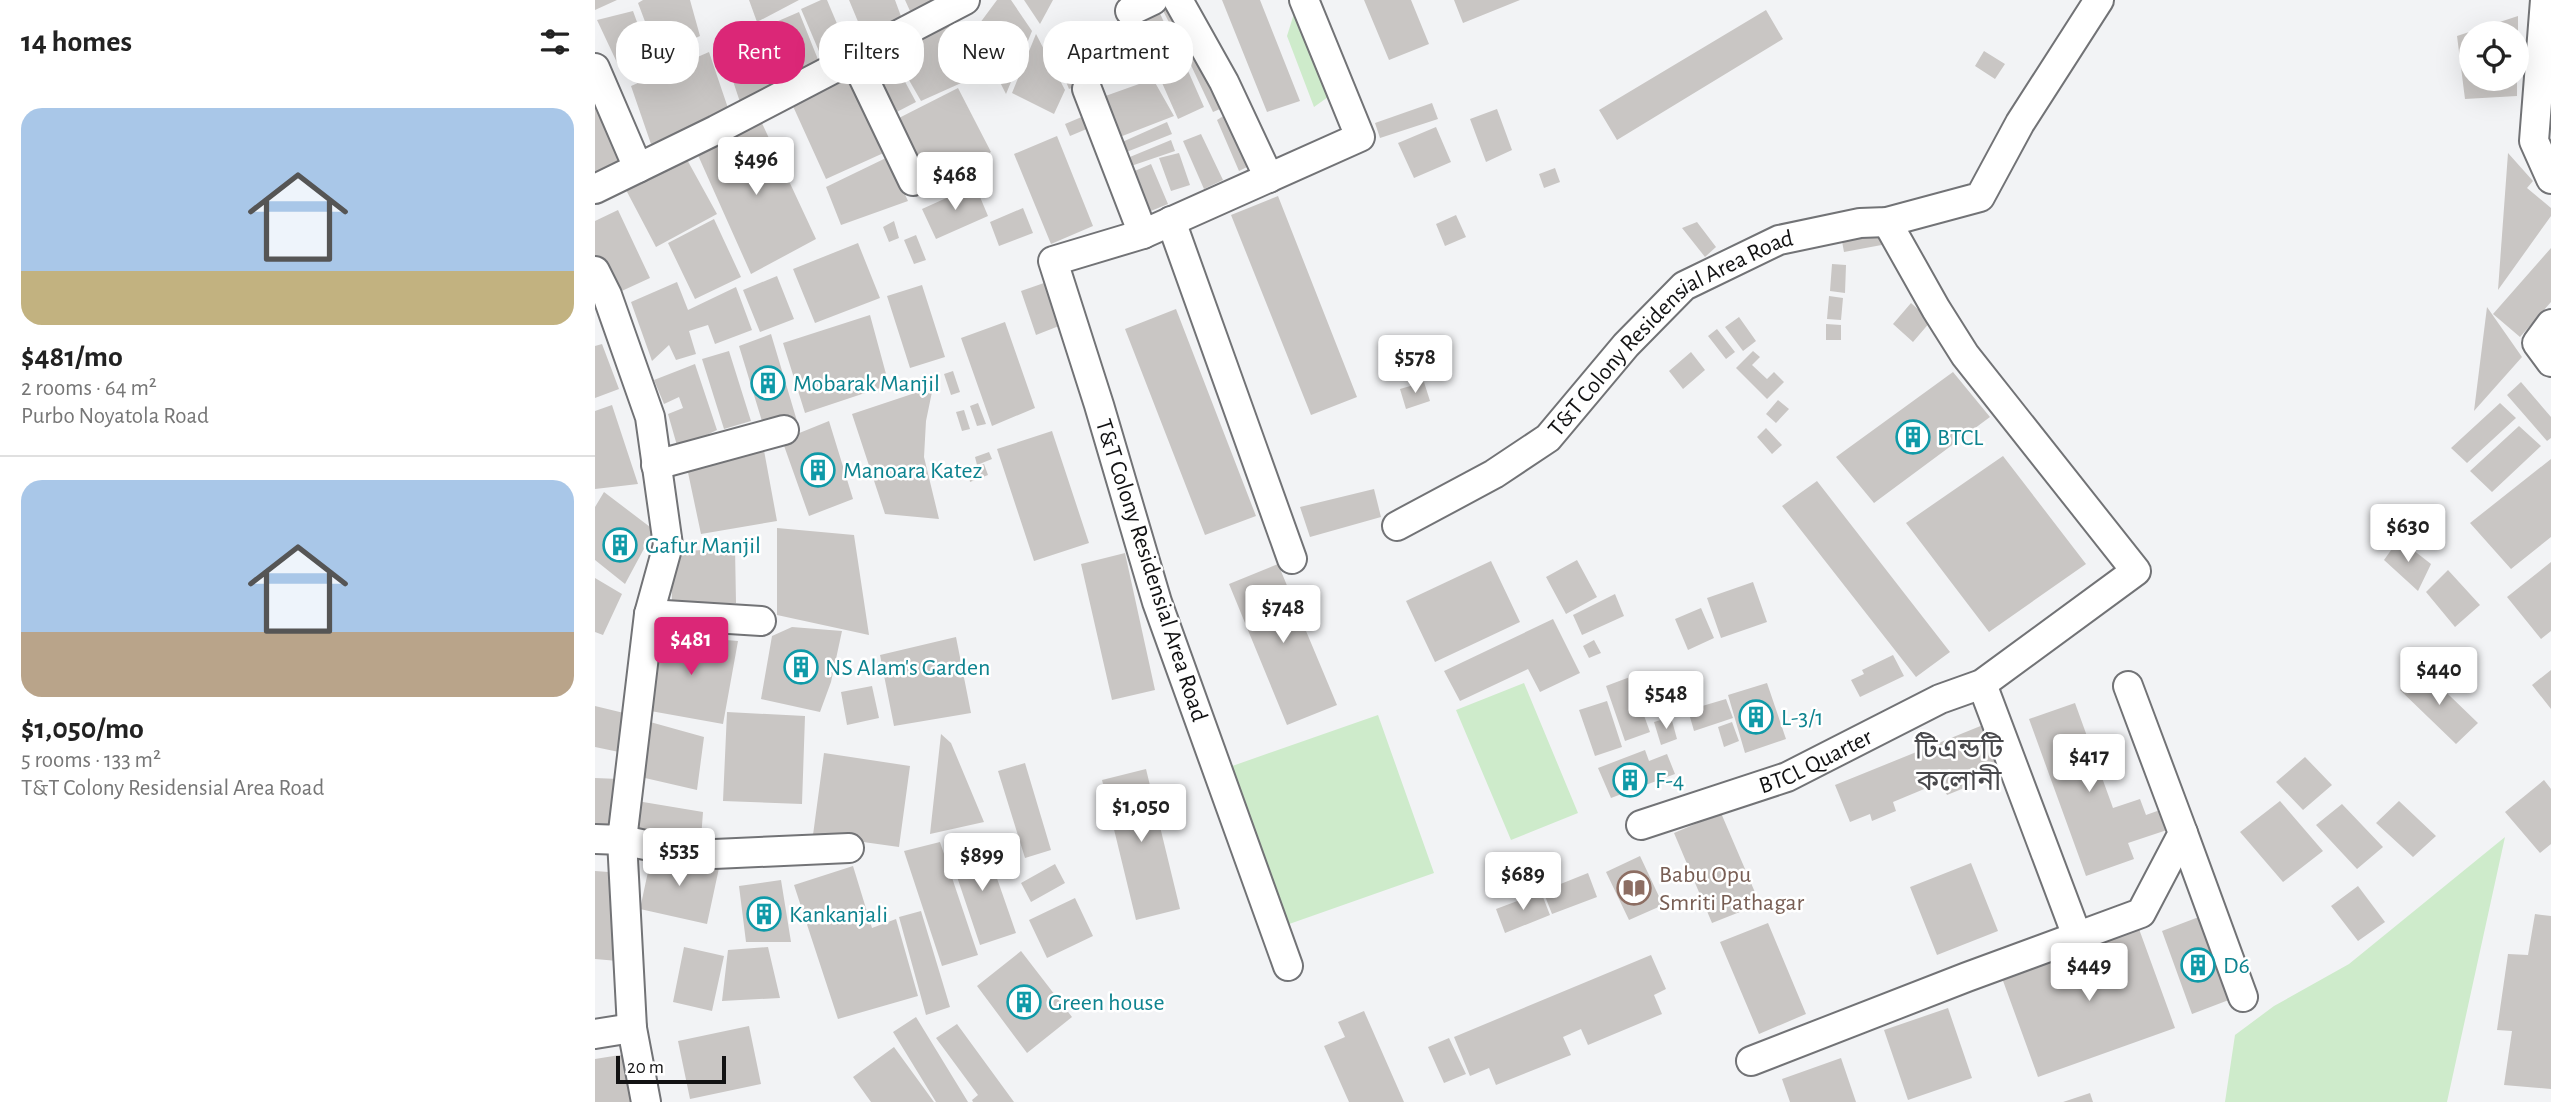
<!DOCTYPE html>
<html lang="en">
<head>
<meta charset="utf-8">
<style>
	body { margin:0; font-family:"Alegreya Sans","Noto Sans Bengali",sans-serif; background:#f6f6f6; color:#222; height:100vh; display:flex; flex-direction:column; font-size:26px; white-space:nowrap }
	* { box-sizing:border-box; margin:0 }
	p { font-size:23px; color:#767676 }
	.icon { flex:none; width:38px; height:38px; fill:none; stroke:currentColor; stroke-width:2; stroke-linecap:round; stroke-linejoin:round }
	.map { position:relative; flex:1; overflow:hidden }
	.panel { display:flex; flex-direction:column; background:#fff; width:595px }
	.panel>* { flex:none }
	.hud { position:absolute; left:21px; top:21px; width:665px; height:63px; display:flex; gap:14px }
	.controls { position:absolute; left:1864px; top:21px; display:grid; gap:14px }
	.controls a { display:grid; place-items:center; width:70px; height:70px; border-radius:50%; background:#fff; box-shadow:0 7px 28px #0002; font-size:35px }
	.scale { position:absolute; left:21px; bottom:18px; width:110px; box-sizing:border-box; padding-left:7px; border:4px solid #121213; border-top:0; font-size:19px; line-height:24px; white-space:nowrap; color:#121213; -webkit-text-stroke:5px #fff; paint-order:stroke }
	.price { position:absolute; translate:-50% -60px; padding:0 16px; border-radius:7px; background:#fff; color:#222; font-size:23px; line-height:46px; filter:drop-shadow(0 2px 4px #0008) }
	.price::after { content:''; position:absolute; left:50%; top:42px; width:21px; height:16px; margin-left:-10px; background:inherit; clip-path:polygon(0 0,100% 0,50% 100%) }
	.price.current { background:#db2777; color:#fff }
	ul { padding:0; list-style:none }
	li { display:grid; align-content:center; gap:14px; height:371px; padding:0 21px }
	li+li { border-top:2px solid #e0e0e0 }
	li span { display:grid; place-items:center; height:217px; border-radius:21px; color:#555 }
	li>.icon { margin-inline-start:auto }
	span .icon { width:126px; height:126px; fill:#fffc; stroke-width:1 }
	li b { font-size:30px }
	h2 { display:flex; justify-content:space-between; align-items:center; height:84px; padding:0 21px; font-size:30px }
	.chip { padding:0 24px; border-radius:28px; background:#fff; box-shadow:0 7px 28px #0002; font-size:24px; line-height:63px }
	.chip.current { background:#db2777; color:#fff }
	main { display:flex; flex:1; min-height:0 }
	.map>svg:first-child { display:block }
	.green { fill:#ceebcb }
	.building { fill:#c9c6c4 }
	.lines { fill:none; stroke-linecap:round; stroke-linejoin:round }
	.minor-casing { stroke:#727376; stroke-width:32 }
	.minor { stroke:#fff; stroke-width:28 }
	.labels { text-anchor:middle; stroke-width:5; stroke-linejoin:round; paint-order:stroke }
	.street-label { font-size:24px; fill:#121213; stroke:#fff }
	.culture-label { font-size:24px; fill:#0d838f; stroke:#fff; text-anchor:start }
	.education-label { font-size:24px; fill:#785e54; stroke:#fff; text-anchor:start }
	.quarter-label { font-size:28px; fill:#49494c; stroke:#fff }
</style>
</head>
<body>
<main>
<section class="panel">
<h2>14 homes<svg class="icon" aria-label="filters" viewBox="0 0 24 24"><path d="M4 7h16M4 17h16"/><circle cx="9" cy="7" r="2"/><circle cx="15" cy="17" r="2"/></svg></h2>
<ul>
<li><span style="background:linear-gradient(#a9c7e8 75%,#c2b280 0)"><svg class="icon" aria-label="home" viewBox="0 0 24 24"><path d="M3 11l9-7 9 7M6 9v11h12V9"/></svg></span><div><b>$481/mo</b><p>2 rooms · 64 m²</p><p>Purbo Noyatola Road</p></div></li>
<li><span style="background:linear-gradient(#a9c7e8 70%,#b9a48a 0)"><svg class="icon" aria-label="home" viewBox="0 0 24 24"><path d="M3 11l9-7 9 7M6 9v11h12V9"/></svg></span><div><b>$1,050/mo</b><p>5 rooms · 133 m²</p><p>T&amp;T Colony Residensial Area Road</p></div></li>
</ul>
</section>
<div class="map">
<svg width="1956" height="1102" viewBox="0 0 1956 1102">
	<rect width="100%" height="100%" fill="#f2f3f5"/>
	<!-- green -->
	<path class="green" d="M702 4 733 97 719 107 692 36Z
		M929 683 983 813 916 840 861 710Z
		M783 715 839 873 680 929 623 771Z
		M1910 837 1852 1102H1630L1640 1035 1679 1006 1754 964Z"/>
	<!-- building -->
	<path class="building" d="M0 0H22L0 10Z
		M48 0H95L105 36 63 56 43 3Z
		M154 0H204L162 22Z
		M226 0H232L254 52 229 63 206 9Z
		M254 0H300L307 19 269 36Z
		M310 0H335L336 2 315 11Z
		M402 0H416L437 31 411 94 379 31Z
		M429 0H458L445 24Z
		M570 0 603 48 591 55 564 3Z
		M627 0H665L705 101 672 112Z
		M769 0H816L834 44 794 60Z
		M859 0H925L868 23Z
		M561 5 581 48 569 54 547 10Z
		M1171 10 1188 39 1022 140 1004 110Z
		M38 11 55 58 25 69 2 20Z
		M204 12 226 67 195 81 174 25Z
		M542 12 564 55 555 59 536 15Z
		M531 15 551 60 541 63 523 19Z
		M1923 16V33H1876V79H1922V96L1870 99 1862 36Z
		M356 20 384 75 326 101 295 47Z
		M514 23 531 65 474 89 457 47Z
		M172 30 188 88 146 105 125 42Z
		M441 34 470 90 459 114 417 93Z
		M1389 51 1410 64 1400 79 1380 66Z
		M114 52 135 114 56 144 36 86Z
		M294 52 321 102 294 116 267 63Z
		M607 53 632 106 618 112 594 61Z
		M590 64 609 107 583 119 564 76Z
		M259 77 293 151 231 179 197 104Z
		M558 79 579 116 517 140 502 99Z
		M363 88 396 152 334 184 300 120Z
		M837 103 843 119 785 138 780 123Z
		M3 108 27 163 0 172V109Z
		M902 109 917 150 891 162 875 119Z
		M635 112 658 164 644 171 622 120Z
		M489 116 494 128 475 136 470 124Z
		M165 119 221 239 156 274 102 153Z
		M572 122 577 134 529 153 525 143Z
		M841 127 856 162 819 178 803 143Z
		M606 134 628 180 609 189 588 141Z
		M462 136 498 226 456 244 419 154Z
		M576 140 580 151 533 167 530 159Z
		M584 153 595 185 576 191 564 158Z
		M1913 153 1938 181 1932 188 1956 208V216L1903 290Z
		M90 156 122 214 61 247 30 188Z
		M293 157 313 201 246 225 231 187Z
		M556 164 573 204 551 213 535 173Z
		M960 168 965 182 949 188 944 174Z
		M380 185 393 216 341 239 327 209Z
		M683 196 762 397 716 415 636 215Z
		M428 208 438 233 404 246 395 222Z
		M23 210 55 278 18 295 0 256V221Z
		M861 215 871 237 850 246 841 224Z
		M119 219 146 277 100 299 73 243Z
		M299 221 304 238 294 242 288 227Z
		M1102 222 1121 247 1110 257 1087 228Z
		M1288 228 1292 244 1249 252 1246 236Z
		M321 235 331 260 319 264 309 240Z
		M263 243 285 298 220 323 198 269Z
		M1956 248V302L1925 337 1898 314Z
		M1237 264 1251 265 1250 293 1235 291Z
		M182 276 199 319 165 332 148 290Z
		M82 282 93 310 141 287 157 330 120 344 113 325 94 331 101 354 81 360 74 345 57 361 36 302Z
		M449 283 464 326 441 335 426 291Z
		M327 285 350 357 315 368 292 296Z
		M1234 296 1248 298 1246 320 1232 319Z
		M1316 303 1336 321 1318 342 1298 324Z
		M1892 307 1927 357 1879 411Z
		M581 309 661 516 610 535 530 329Z
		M275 315 294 385 210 413 188 343Z
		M1144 317 1161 341 1148 351 1130 327Z
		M410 322 440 408 397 426 366 338Z
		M1231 324 1246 325V340H1231Z
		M1122 329 1140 352 1131 359 1113 336Z
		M176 334 202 421 170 431 144 346Z
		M7 344 24 389 0 398V346Z
		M134 351 156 421 129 429 107 359Z
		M1158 351 1165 357 1157 365 1172 379 1179 372 1189 382 1172 399 1141 368Z
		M1096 352 1110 370 1088 389 1074 371Z
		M100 364 122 430 83 449 73 414 88 408 84 397 69 404 59 380Z
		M358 371 365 392 356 395 349 374Z
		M1358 372 1395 417 1279 503 1241 457Z
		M829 382 835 401 811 409 805 389Z
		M1926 382 1956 417V438L1952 441 1912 395Z
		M338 387 331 421 329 457 344 519 290 514 257 414Z
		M1183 400 1194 409 1181 423 1171 414Z
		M383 403 391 424 382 426 375 406Z
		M1905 403 1921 418 1872 463 1856 448Z
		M17 405 43 484 0 489V411Z
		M369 410 375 429 367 431 361 412Z
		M234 421 258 499 214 516 187 440Z
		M1924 426 1946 446 1897 492 1875 471Z
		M1171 428 1187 445 1177 454 1162 437Z
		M457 431 494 543 439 561 402 449Z
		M168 445 182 521 106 534 91 463Z
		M394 452 397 459 382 465 380 457Z
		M1408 456 1491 564 1394 632 1311 523Z
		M1956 459V537L1916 569 1875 523Z
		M389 464 393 475 375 482 374 477 383 474 381 467Z
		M1222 481 1355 652 1321 677 1187 506Z
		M779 489 786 517 715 537 705 507Z
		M9 492 59 530 30 584 0 560V507Z
		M182 528 259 535 274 635 182 615Z
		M1804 539 1836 564 1823 591 1789 560Z
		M140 548 141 603 77 604 76 552Z
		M530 553 560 690 517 700 486 564Z
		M982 560 1002 597 971 614 951 577Z
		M896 561 925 622 840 662 811 601Z
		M1956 562V631L1946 639 1912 597Z
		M683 564 742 705 692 725 634 584Z
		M1853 570 1885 605 1860 627 1831 592Z
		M0 578 27 594 8 635 0 632Z
		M1158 582 1172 622 1126 638 1112 598Z
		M1020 594 1029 616 987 635 978 615Z
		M1106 608 1119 638 1093 650 1080 619Z
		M958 619 985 673 945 692 933 669 865 701 849 671Z
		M197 627 247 631 236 682 225 712 166 699 177 636Z
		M60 634 143 641 128 724 50 710Z
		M361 637 376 713 299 726 285 655Z
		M999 640 1006 653 994 658 988 646Z
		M1298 655 1309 676 1265 697 1256 680 1269 674 1267 670Z
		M1828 670 1883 723 1861 744 1805 690Z
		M1956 670V709L1937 685Z
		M1035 677 1055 732 1030 741 1011 686Z
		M1172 683 1191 739 1150 753 1133 695Z
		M277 686 284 718 252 725 246 692Z
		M1131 699 1138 718 1099 731 1095 717 1099 716 1097 709Z
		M1012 701 1027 747 1000 756 984 710Z
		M1480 703 1518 808 1545 799 1551 815 1565 810 1572 830 1533 843 1539 859 1491 876 1434 719Z
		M0 706 33 714 24 752 0 747Z
		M132 712 210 716 207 804 128 801Z
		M1076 717 1082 739 1066 745 1059 722Z
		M48 720 109 737 102 790 37 775Z
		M1137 722 1144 741 1129 747 1123 727Z
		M1388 725 1404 765 1381 774 1384 782 1352 795 1346 782 1298 802 1301 811 1277 821 1275 814 1255 822 1240 785Z
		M346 734 356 743 389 822 335 834Z
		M1050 750 1054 761 1072 754 1080 774 1016 798 1003 768Z
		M229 753 315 766 304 847 218 835Z
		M1710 757 1737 785 1708 810 1681 782Z
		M430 763 456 850 430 858 403 771Z
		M551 769 585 909 541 920 507 780Z
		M0 778 24 779 22 833 0 832Z
		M1949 780 1956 789V844L1945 853 1910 812Z
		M36 800 108 812 105 852 32 836Z
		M1685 801 1728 851 1688 882 1645 832Z
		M1804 801 1841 836 1818 857 1781 823Z
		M1747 804 1788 847 1762 869 1721 825Z
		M1126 813 1165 904 1117 923 1079 833Z
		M389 841 421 933 385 945 354 853Z
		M345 842 383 955 347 966 309 851Z
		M57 853 124 868 112 924 45 909Z
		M1045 856 1068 905 1034 920 1011 872Z
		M1376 863 1403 931 1342 955 1315 887Z
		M460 864 470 883 436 902 426 883Z
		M258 866 277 928 301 919 323 996 243 1019 199 885Z
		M0 871 27 873 23 961 0 959Z
		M993 873 1002 897 957 914 948 891Z
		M186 880 196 942H151L144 886Z
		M1763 886 1790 922 1763 941 1736 906Z
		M946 892 955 915 910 933 901 909Z
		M480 898 498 936 452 958 434 920Z
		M326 911 355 1007 331 1015 304 917Z
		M1940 914 1956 916V1089L1909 1085 1917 1031 1902 1030 1913 954 1933 955Z
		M1609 915 1639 998 1597 1014 1567 931Z
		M1173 923 1211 1014 1164 1034 1125 942Z
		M1544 929 1580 1028 1443 1077 1407 978Z
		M89 947 129 956 117 1011 78 1002Z
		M173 947 185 998 127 1001 133 950Z
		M426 951 477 1017 432 1053 382 986Z
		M1056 955 1071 989 1059 995 1067 1014 993 1045 986 1029 968 1037 976 1055 901 1085 894 1068 875 1076 859 1037Z
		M1353 1008 1377 1078 1313 1100 1289 1030Z
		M769 1011 809 1102H754L729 1046 750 1037 743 1022Z
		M321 1017 373 1102H341L298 1032Z
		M362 1024 419 1102H378L377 1100 383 1095 341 1038Z
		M154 1026 166 1084 95 1099 83 1041Z
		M854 1038 871 1074 849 1083 833 1047Z
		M299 1047 339 1102H276L258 1077Z
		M31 1054 38 1102H0V1059Z
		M1246 1058 1261 1102H1195L1187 1079Z
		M1495 1093 1498 1102H1468Z"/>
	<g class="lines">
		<defs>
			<g id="minor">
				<path d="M583 0 629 82 674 178"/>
				<path d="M1950 0 1939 141 1956 179"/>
				<path d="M535 11 558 0"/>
				<path d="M259 58 318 181"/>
				<path d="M0 68 43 168"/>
				<path d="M492 89 548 234"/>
				<path d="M0 189 121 130 370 0"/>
				<path d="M576 221 697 559"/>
				<path d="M0 271 12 295 55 417 73 545 54 614 27 840 0 839"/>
				<path d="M1956 324 1942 343 1956 362"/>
				<path d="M61 465 189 430"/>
				<path id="s1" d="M802 526 899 474 953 438 1031 345 1089 286 1184 240 1265 223 1292 222 1385 197 1425 123 1504 0"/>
				<path d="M54 614 166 621"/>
				<path d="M1387 684 1482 936"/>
				<path id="s2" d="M1046 825 1192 777 1345 699 1387 684 1541 571 1370 355 1341 309 1292 222"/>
				<path d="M1588 833 1648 997"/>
				<path d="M693 966 562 602 504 405 458 261 548 234 765 137 709 0"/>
				<path d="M0 1034 37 1028"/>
				<path d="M1156 1061 1372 977 1546 913 1588 833 1533 686"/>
				<path d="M51 1102 37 1028 27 840 97 855 254 848"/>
			</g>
		</defs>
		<!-- minor casing -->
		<use href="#minor" class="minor-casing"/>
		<!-- minor -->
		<use href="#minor" class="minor"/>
	</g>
	<!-- icons -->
	<defs>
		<symbol id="building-ring" viewBox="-11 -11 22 22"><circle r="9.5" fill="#fff" stroke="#0f9aa8" stroke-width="1.5"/><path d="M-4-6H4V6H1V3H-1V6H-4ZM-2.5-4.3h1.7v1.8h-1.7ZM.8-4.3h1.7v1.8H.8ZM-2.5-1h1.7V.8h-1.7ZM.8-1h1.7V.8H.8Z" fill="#0f9aa8"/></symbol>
		<symbol id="library-ring" viewBox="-11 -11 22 22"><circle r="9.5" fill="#fff" stroke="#8d6e63" stroke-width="1.5"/><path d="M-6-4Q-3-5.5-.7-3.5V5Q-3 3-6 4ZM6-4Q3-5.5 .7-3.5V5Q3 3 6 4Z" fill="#8d6e63"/></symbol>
	</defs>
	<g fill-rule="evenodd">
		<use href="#building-ring" x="154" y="364" width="38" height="38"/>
		<use href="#building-ring" x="1299" y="418" width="38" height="38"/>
		<use href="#building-ring" x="204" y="451" width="38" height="38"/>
		<use href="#building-ring" x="6" y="526" width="38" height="38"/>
		<use href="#building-ring" x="187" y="648" width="38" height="38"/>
		<use href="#building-ring" x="1142" y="698" width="38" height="38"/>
		<use href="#building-ring" x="1016" y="761" width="38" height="38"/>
		<use href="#library-ring" x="1020" y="869" width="38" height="38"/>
		<use href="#building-ring" x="150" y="895" width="38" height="38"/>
		<use href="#building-ring" x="1584" y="946" width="38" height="38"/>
		<use href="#building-ring" x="410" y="983" width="38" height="38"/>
	</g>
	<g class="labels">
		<!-- street labels -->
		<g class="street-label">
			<text dy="8" stroke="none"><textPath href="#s1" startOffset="340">T&amp;T Colony Residensial Area Road</textPath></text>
			<text transform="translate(557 570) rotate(72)" y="8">T&amp;T Colony Residensial Area Road</text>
			<text dy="8" stroke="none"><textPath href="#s2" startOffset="186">BTCL Quarter</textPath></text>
		</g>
		<!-- culture labels -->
		<g class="culture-label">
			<text x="198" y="391">Mobarak Manjil</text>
			<text x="1342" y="445">BTCL</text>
			<text x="248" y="478">Manoara Katez</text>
			<text x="50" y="553">Gafur Manjil</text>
			<text x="230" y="675">NS Alam's Garden</text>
			<text x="1186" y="725">L-3/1</text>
			<text x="1060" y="788">F-4</text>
			<text x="194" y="922">Kankanjali</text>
			<text x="1628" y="973">D6</text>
			<text x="453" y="1010">Green house</text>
		</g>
		<!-- education labels -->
		<g class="education-label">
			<text x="1064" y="882">Babu Opu<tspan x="1064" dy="28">Smriti Pathagar</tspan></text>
		</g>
		<!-- quarter labels -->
		<g class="quarter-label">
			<text x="1364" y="758">টিএন্ডটি<tspan x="1364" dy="32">কলোনী</tspan></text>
		</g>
	</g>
</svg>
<div class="controls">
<a><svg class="icon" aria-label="locate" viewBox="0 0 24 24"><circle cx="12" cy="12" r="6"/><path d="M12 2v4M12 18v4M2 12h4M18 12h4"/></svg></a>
</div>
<div class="scale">20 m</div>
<b class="price" style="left:161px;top:197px">$496</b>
<b class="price" style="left:360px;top:212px">$468</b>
<b class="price" style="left:820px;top:395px">$578</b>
<b class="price" style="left:1813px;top:564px">$630</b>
<b class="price" style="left:688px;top:645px">$748</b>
<b class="price current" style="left:96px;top:677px">$481</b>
<b class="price" style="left:1844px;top:707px">$440</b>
<b class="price" style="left:1071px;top:731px">$548</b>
<b class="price" style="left:1494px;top:794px">$417</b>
<b class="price" style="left:546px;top:844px">$1,050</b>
<b class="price" style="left:84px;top:888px">$535</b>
<b class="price" style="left:387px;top:893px">$899</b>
<b class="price" style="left:928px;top:912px">$689</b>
<b class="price" style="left:1494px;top:1003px">$449</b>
<div class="hud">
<a class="chip">Buy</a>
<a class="chip current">Rent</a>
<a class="chip">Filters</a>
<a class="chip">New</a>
<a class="chip">Apartment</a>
</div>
</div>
</main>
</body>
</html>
